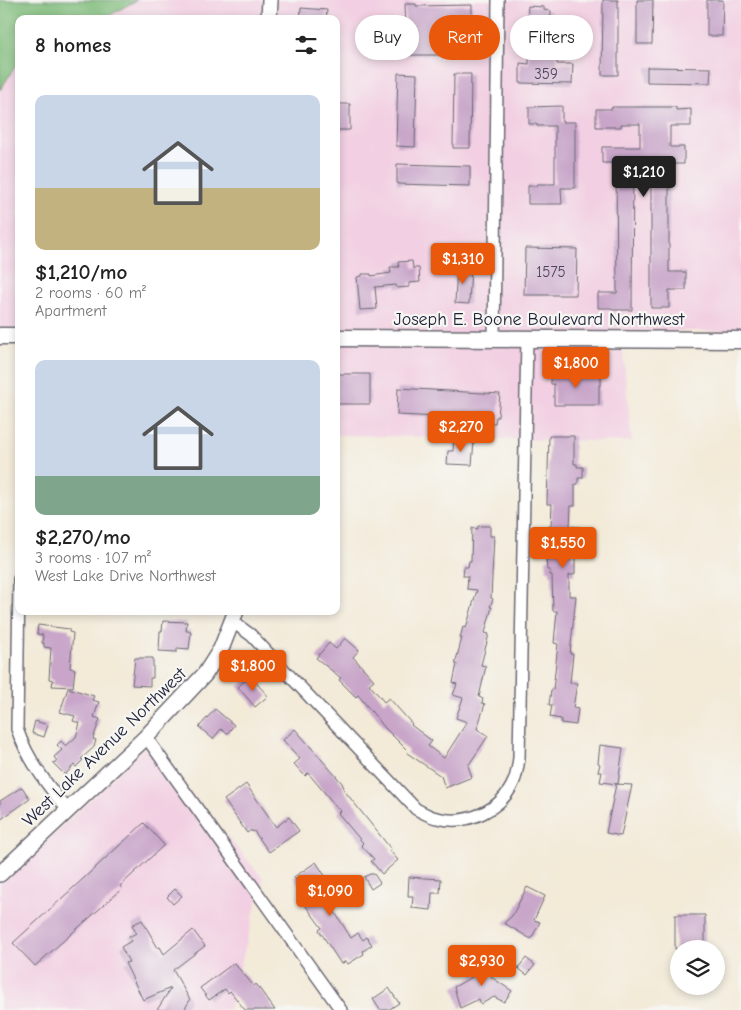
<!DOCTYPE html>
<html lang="en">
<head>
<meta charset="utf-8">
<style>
	body { margin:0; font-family:"Comic Neue",sans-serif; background:#f2f2f2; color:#222; height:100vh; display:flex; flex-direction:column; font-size:19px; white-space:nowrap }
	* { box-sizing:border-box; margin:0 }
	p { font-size:16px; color:#767676 }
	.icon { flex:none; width:28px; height:28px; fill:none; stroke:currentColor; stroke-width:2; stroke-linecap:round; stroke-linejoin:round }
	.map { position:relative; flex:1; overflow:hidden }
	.details { position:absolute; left:15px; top:15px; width:325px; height:600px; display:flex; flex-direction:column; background:#fff; border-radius:10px; box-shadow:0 2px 8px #0003 }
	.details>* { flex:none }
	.banner { position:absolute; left:355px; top:15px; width:310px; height:45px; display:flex; gap:10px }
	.buttons { position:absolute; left:670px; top:940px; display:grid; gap:10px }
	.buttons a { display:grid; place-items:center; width:55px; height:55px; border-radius:50%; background:#fff; box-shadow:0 2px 8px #0003; font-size:25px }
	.price { position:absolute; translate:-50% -42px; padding:0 11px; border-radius:5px; background:#ea580c; color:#fff; font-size:16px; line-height:32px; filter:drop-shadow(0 1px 2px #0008) }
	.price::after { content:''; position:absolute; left:50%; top:30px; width:15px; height:11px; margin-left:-8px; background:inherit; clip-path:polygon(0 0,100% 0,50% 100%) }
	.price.active { background:#222; color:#fff }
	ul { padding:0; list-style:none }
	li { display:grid; align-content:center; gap:10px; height:265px; padding:0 20px }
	li span { display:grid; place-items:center; height:155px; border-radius:10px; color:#555 }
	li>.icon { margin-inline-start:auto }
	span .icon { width:90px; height:90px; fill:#fffc; stroke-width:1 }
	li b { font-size:21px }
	h2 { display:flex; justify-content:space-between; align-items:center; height:60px; padding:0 20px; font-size:21px }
	.chip { padding:0 18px; border-radius:22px; background:#fff; box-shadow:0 2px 8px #0003; font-size:18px; line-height:45px }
	.chip.active { background:#ea580c; color:#fff }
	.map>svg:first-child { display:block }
	.built { fill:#f2cfe2 }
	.forest { fill:#7fbb7a; stroke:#506e5a }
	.building { fill:#c8a5c9 }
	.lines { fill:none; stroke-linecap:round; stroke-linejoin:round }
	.minor-casing { stroke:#6b6872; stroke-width:14 }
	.tertiary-casing { stroke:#6b6872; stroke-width:18 }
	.secondary-casing { stroke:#6b6872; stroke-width:19 }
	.minor { stroke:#fff; stroke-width:11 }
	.tertiary { stroke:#fff; stroke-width:15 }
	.secondary { stroke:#fff; stroke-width:16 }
	.labels { text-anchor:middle; stroke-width:4.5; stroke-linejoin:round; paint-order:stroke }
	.number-label { font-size:15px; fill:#4c435e }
	.street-label { font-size:18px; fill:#22223b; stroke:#f6f6f2 }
</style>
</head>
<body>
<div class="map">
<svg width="741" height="1010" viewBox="0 0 741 1010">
	<rect width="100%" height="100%" fill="#f6f6f2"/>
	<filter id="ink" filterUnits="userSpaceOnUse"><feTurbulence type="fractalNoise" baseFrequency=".02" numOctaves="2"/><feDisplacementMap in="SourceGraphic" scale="10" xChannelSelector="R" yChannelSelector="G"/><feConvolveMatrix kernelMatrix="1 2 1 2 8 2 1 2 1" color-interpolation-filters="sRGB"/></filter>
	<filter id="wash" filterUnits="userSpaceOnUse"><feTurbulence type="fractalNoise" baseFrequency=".0096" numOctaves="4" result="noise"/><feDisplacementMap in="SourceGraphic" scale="20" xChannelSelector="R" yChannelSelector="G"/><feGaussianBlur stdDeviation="1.12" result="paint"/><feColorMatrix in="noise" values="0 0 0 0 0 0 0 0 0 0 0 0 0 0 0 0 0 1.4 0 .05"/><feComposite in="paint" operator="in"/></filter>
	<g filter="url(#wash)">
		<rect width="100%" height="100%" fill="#f3ead8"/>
		<!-- built -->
		<path class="built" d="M137 0H741V331H621L632 442 336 435V19H103Z
			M19 65V328H0V90L15 67Z
			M148 744 263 878 229 1010H0V883L22 865Z"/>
		<!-- forest -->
		<path class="forest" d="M0 0H137L103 19H19V65L15 67 0 90Z"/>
		<g id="blocks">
			<!-- building -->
			<path class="building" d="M603 0H618V75H602Z
				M637 0H653L652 44H637Z
				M707 0H723L722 36H707Z
				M405 4H416V6L472 5 471 55H398V35H406Z
				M528 6 544 7V10L551 11 550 33H557V64H573L572 84 520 83V63L529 64 530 24H527Z
				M301 8 327 10 326 19H300Z
				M647 67 711 68 710 83 647 82Z
				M398 73 417 74 415 147 396 146Z
				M454 74H471L470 148H453Z
				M336 104H350V130H336Z
				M562 106V122H575V188H561L562 204H528V186H537V184H555V126H537V124H529V107Z
				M612 107H676V110L691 109V126H670V147H684V164H669V272H686V290H669V308H651V163H633L632 310H612V308H598V293H617L616 163H602V147H640V124H621V127H596V109H612Z
				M397 164 470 166V186L397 184Z
				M525 248 577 249 576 295H524Z
				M412 261 413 268H419L420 282 409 283V287L397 288 396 285 375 287 377 309 360 310 357 277 362 276V274H371V276L391 273 390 267H399L398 262Z
				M457 266 471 267 469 304 455 303Z
				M336 374H370V404H336Z
				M551 374 601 375V385H599V405H554V384H551Z
				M398 388 500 394 498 417H496L495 423 473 422 462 420V418L397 415Z
				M549 436H574V464H577V467H583V478H578V484H575V506H571L570 526 580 527 579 537H574L572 558H575V573L574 575H569V596H576L570 654H573L570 683H577L573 708 578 709 576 725 561 723V719L550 717 552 705H549L551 690H553L558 644 554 643 557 611H553L552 575H550V570H547L546 559H549L550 538H547L548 527 551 525 552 504H547Z
				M454 439 474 441 472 465 447 464 448 451H453Z
				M478 526H490V536H494L491 598 493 599 490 607H492L485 633 489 634 481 665 486 666 479 697 483 699 482 703 485 704 477 729 488 736 468 766 472 777 445 788 441 776 407 753 408 751 385 728 358 695 356 697 339 680 341 678 316 658 329 643 336 649 345 638 359 650 353 657 374 680 369 684 384 702 389 698 412 724 411 725 432 741 428 746 444 758 467 722 456 718 463 698 453 695 457 684 453 683 457 664H455L462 638H460L463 627 466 628 477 590 467 589 468 576H463L464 567H468L469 561H471L472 528 478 529Z
				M163 621 187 622 186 631H190V633H191L189 649 177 648V652L159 651 160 631H162Z
				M38 625 69 629V632L73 633 70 668 75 669 73 687 52 686 53 680 49 679 51 648 44 647V643H42L43 635 37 634Z
				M135 658H153V678H150V686L132 685Z
				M250 676 268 696 255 707 238 687Z
				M68 688 94 696 92 700 99 702 94 717 100 719 93 739 96 740 94 747 81 759 83 760 76 767 74 765 65 775 53 763 57 761 54 757 62 750 57 745 61 741 66 746 76 737 80 723 73 721 75 716 60 712Z
				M215 709 234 725 227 734 221 729 213 739 199 727Z
				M35 721 48 725 44 737 32 733Z
				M295 729 342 783 344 788 343 789 391 849 390 851 398 860 382 874 371 861 374 859 361 845 363 843 338 813 340 811 308 773 305 776 294 764 300 759 283 740Z
				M600 745 623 748 618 784 600 782 602 772H598L600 764 598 763Z
				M246 784 276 827 289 817 299 831 269 852 254 831 252 832 251 830 247 833 224 800Z
				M616 784 632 785 621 836 606 833Z
				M22 787 30 799 0 820V801Z
				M144 823 164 845 120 886 122 889 35 966 13 943Z
				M316 862 329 882 322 887 329 897 326 898 351 938 358 933 363 940 367 937 372 945 363 951 364 954 348 964 346 961 341 964 319 930 322 928 305 905 310 901 294 877Z
				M370 874H374L380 883 371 889 364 877Z
				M409 877 441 879 440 893H432L431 910 412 908 413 896H408Z
				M527 887 545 896 534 920 540 922 531 939 504 923 512 916Z
				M175 889 182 896 173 904 167 897Z
				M675 915H705V949H675Z
				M142 920 158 948 160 947 164 954 193 930 205 946 173 970 190 1000 184 1010H157L171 988 143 1000 125 963 129 962 121 947 131 941 129 937 136 933 132 925Z
				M526 958 535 965 527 975 518 968Z
				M487 960 498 969 491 977 512 991 504 1002 494 997 481 1004 479 999 460 1008 454 987 472 977Z
				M234 963 254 986 256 984 275 1010H245L230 991 228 993 225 989 209 1000 200 988Z
				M389 988 399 1003 388 1010H380L373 999Z"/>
		</g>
	</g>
	<g filter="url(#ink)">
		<use href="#blocks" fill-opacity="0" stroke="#6b6872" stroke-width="1"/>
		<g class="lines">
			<defs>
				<path id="minor" d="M494 339 498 0
					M19 579 17 729C27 758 48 787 68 810
					M233 622 251 635 416 809C422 812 430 817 437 818 467 826 502 810 514 781 517 774 518 766 519 758L527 339
					M146 737 341 1010"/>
				<path id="tertiary" d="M269 19 270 0
					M0 874 146 737 205 674 221 649 236 611"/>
				<path id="secondary" d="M0 336H19
					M336 338 741 340"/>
			</defs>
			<!-- minor casing -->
			<use href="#minor" class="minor-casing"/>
			<!-- tertiary casing -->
			<use href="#tertiary" class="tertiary-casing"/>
			<!-- secondary casing -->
			<use href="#secondary" class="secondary-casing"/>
			<!-- minor -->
			<use href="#minor" class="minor"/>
			<!-- tertiary -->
			<use href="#tertiary" class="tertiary"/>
			<!-- secondary -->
			<use href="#secondary" class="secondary"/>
		</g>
	</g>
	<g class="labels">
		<!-- number labels -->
		<g class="number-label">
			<text x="546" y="79">359</text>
			<text x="551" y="277">1575</text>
		</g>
		<!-- street labels -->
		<g class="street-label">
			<text x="539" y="325">Joseph E. Boone Boulevard Northwest</text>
			<text transform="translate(104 747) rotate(-44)" y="6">West Lake Avenue Northwest</text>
		</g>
	</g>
</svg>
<div class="buttons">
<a><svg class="icon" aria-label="layers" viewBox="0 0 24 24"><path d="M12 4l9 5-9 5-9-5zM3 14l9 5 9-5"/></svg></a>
</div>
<b class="price active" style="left:644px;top:198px">$1,210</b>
<b class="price" style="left:463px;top:285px">$1,310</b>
<b class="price" style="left:576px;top:389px">$1,800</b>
<b class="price" style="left:461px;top:453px">$2,270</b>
<b class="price" style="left:563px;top:569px">$1,550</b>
<b class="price" style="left:253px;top:692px">$1,800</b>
<b class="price" style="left:330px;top:917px">$1,090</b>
<b class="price" style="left:482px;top:987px">$2,930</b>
<div class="banner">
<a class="chip">Buy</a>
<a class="chip active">Rent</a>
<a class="chip">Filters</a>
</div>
<section class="details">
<h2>8 homes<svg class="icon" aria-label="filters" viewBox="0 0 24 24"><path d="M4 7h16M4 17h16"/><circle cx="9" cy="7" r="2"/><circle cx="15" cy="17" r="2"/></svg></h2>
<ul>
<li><span style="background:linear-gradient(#c9d6e8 60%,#c2b280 0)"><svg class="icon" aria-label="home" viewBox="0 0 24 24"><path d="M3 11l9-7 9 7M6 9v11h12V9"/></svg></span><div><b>$1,210/mo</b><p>2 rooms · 60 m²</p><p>Apartment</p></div></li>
<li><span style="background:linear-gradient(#c9d6e8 75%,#7fa58c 0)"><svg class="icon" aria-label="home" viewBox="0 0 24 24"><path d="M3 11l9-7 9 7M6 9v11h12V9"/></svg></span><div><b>$2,270/mo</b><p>3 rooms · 107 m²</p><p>West Lake Drive Northwest</p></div></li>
</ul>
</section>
</div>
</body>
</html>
